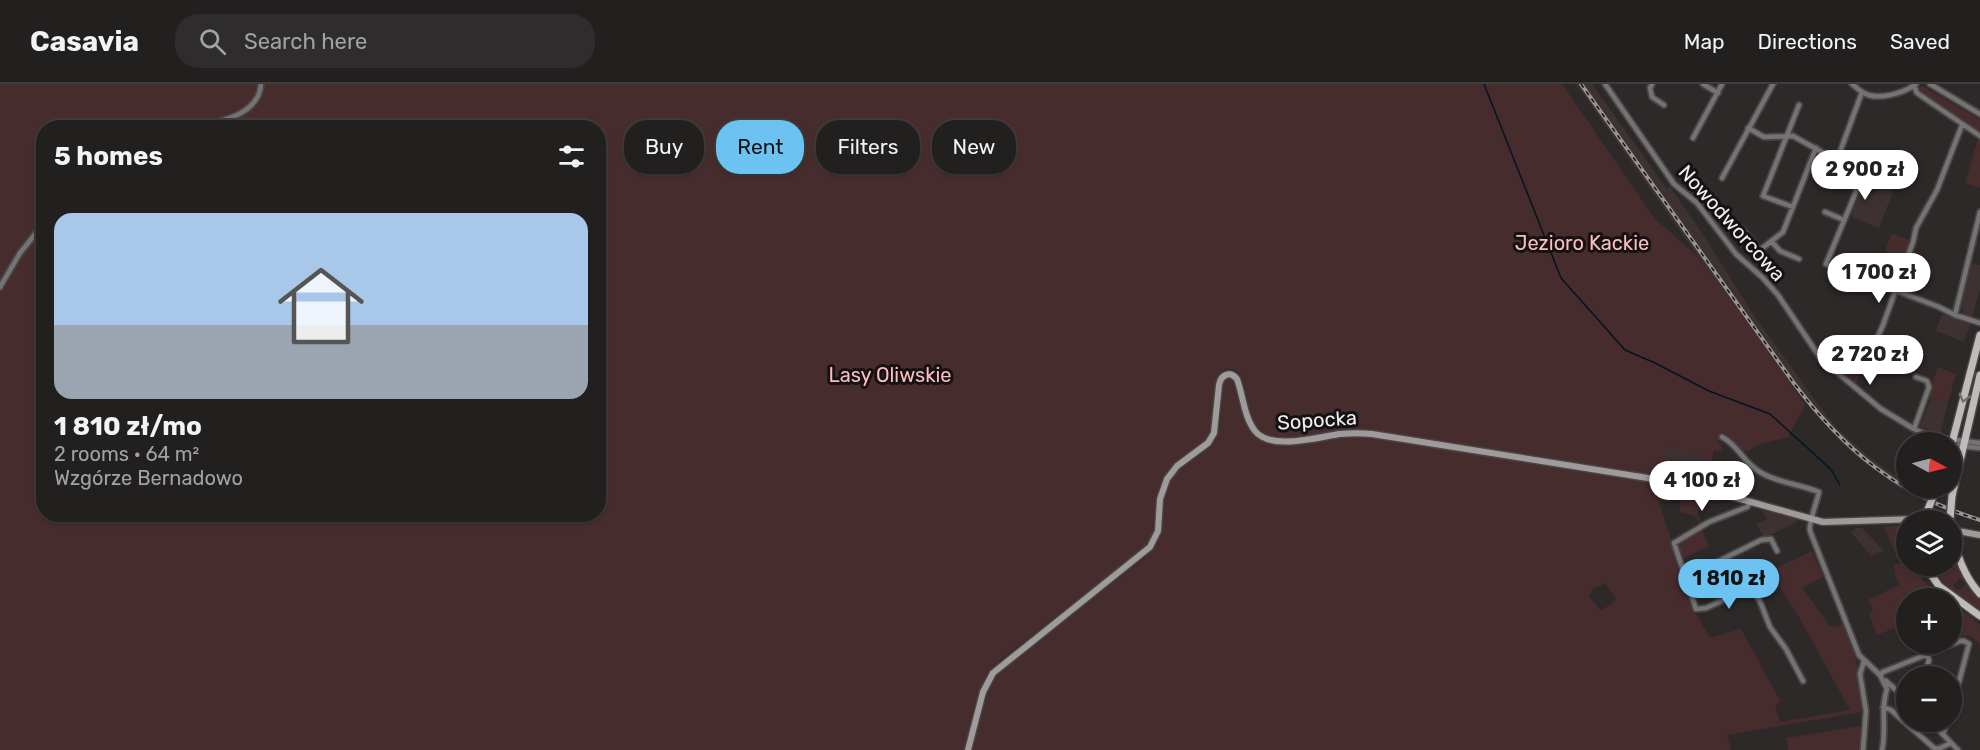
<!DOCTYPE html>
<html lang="en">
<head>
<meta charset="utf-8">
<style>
	body { margin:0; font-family:Rubik,sans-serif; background:#2e2c2c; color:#f1f3f6; height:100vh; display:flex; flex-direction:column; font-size:22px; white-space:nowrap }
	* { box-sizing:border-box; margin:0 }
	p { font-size:20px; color:#a2a2a4 }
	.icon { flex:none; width:33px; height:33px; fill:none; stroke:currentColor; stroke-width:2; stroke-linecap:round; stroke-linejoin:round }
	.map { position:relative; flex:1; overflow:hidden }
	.side { position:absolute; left:36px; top:36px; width:570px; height:402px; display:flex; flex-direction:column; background:#221f1f; border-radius:24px; box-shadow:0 2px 4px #0004,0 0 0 2px #3f3d3d }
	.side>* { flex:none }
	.hud { position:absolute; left:624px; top:36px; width:570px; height:54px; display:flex; gap:12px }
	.needle { width:39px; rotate:97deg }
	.controls { position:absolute; left:1896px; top:348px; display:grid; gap:12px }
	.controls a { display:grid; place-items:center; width:66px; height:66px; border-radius:50%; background:#221f1f; box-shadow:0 2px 4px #0004,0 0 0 2px #3f3d3d; font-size:30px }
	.price { position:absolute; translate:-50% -51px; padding:0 14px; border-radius:21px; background:#fff; color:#222; font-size:20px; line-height:39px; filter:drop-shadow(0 2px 3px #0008) }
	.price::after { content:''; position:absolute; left:50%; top:36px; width:18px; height:14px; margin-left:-9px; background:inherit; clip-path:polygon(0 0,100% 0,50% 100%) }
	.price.current { background:#6cc3f2; color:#111 }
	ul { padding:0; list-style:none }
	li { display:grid; align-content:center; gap:12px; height:318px; padding:0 18px }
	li+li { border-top:2px solid #3f3d3d }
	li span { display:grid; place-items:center; height:186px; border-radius:18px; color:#555 }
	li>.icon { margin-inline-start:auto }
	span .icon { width:108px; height:108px; fill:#fffc; stroke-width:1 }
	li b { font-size:26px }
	h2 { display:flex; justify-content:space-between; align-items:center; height:72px; padding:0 18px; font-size:26px }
	.tag { padding:0 21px; border-radius:24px; background:#221f1f; box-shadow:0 2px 4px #0004,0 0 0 2px #3f3d3d; font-size:21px; line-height:54px }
	.tag.current { background:#6cc3f2; color:#111 }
	header { display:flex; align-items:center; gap:36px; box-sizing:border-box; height:84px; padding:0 30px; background:#221f1f; border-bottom:2px solid #3f3d3d }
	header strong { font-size:28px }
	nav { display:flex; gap:33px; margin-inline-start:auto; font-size:21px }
	.search { width:420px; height:54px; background:#2e2c2c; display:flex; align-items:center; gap:15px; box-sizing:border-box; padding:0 21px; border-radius:24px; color:#a2a2a4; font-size:22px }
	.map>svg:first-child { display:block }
	.built { fill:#3d3131 }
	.green { fill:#472c2e; fill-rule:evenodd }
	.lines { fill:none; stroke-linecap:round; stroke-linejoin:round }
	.stream { stroke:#001521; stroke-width:1.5 }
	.street-casing { stroke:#494545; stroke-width:8 }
	.secondary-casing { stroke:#494545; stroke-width:9 }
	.primary-casing { stroke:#494545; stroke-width:10 }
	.street { stroke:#757273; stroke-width:4.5 }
	.secondary { stroke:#a09b9b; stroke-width:6 }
	.primary { stroke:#c0bbbb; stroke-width:7 }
	.rail-casing { stroke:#979494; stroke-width:4 }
	.rail { stroke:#151213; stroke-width:1.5; stroke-dasharray:4.5; stroke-linecap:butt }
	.primary-bridge-casing { stroke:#494545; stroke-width:10; stroke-linecap:butt }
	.primary-bridge { stroke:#c0bbbb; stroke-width:7 }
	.oneway { stroke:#736f6f }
	.labels { text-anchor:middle; stroke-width:6; stroke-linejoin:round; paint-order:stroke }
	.street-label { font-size:20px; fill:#f2efef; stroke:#151213 }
	.park-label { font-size:20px; fill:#fcbcc0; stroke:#151213 }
</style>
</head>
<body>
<header>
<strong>Casavia</strong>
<div class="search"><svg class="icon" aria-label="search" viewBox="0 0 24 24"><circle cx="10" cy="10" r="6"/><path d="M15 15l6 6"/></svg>Search here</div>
<nav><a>Map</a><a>Directions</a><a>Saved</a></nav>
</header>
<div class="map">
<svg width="1980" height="666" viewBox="0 0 1980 666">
	<rect width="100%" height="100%" fill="#2e2929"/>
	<!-- built -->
	<path class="built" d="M1576 0H1592L1667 105 1670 103 1700 146 1755 233 1826 331 1839 346 1868 372 1890 388 1906 398V404H1916L1927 409 1924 417 1898 403 1857 373 1841 358 1810 323 1787 292 1785 293 1757 250 1724 209Z
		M1887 73 1904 79 1879 144 1851 133 1861 105 1874 110 1884 85 1883 84Z
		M1971 179 1980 181V205L1972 233 1962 230 1964 224 1960 223Z
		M1942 230 1970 240 1964 258 1936 247Z
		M1931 314 1948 319 1941 348H1935L1920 342Z
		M1668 362 1684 366 1703 373 1706 385 1704 399 1661 393Z
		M1761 426 1796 434 1797 438 1764 454 1757 440 1767 435Z
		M1855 444H1862L1884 467 1871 472 1850 447H1855Z"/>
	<!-- green -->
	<path class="green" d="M0 0H1562L1655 135 1697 172 1753 244 1805 321 1788 353 1756 361 1749 367 1740 366 1731 355 1720 348 1717 358 1722 360 1721 367 1714 366 1705 399 1706 385 1703 373 1684 366 1668 362 1661 393 1373 347C1360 346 1348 346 1336 347 1315 350 1271 363 1257 342 1246 327 1248 306 1240 290L1234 285H1224L1216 296 1213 337 1210 348 1204 357 1177 376 1165 392 1156 415 1153 449 1148 460 999 577C975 599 972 635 964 666H0ZM44 44H598V430H44Z
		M1922 2 1980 36V50L1918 8 1919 3Z
		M1978 55 1980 56V104L1965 99Z
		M1893 150 1911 157 1905 174 1885 167 1890 153Z
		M1856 254 1871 259 1856 301 1844 289Z
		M1938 283 1956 290 1948 319 1927 313Z
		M1229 294 1232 295 1235 300C1240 316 1242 339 1254 352 1271 371 1322 355 1344 353 1354 352 1363 352 1372 353L1631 394 1657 399 1659 402 1701 409 1699 420 1702 421 1697 430 1701 438 1699 439 1694 431 1680 428 1681 415 1659 418 1693 525 1710 554 1741 545 1781 618 1775 621 1780 638 1850 626 1798 531 1779 502 1765 508 1758 493 1812 467 1823 493 1802 504 1829 541 1835 543 1844 540C1856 571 1862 594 1861 628L1727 651 1731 666H972L989 605 995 594 1012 577 1145 474C1171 448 1155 427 1171 397 1183 376 1208 371 1217 352 1223 337 1221 317 1222 301L1224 296ZM1606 499 1616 516 1601 527 1589 512 1592 505Z
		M1895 442H1906V482H1917L1924 498 1945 514H1906V539L1877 551 1869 529 1873 527 1868 516 1899 501 1895 490 1894 480H1902L1896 471 1884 443Z
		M1702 446 1709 462 1682 475 1679 461Z
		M1952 458 1965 493 1964 498 1960 494 1953 502 1956 505H1961L1965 500 1970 501 1980 515V525L1974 524 1941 501 1928 482H1952Z
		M1952 519 1980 541V560L1969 551 1962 552 1959 555 1952 548 1957 546 1952 541Z
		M1860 642 1861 657 1859 666H1788L1786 654Z"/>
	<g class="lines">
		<!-- stream -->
		<path class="stream" d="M1484 0 1561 194 1625 266 1655 279 1709 307 1770 330 1824 379 1832 387 1840 401"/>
		<defs>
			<path id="street" d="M1605 0 1674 100 1697 119 1736 170 1763 194 1778 211 1821 275 1881 325 1914 345 1943 358
				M1652 0 1650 4 1652 13 1664 21
				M1703 0 1718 9
				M1852 0C1856 3 1860 7 1864 9 1878 17 1904 9 1916 0
				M1930 0 1980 30
				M1914 2 1917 9 1980 52
				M192 44C218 38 259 32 261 0
				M1748 44 1764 53 1793 52 1863 91 1826 180 1939 223 1955 231 1980 239
				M1693 54 1722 0
				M1837 76 1862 8
				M1722 94 1773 0
				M1793 123 1763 112 1799 21
				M1825 128 1844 136
				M1742 145 1760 166 1783 148 1816 64
				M1772 158 1780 167 1799 175
				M0 203 20 169 44 139
				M1955 231 1980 128
				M1876 257 1883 241 1913 158 1916 144 1937 106 1962 41
				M1914 345 1929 303 1927 297 1916 293
				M1722 353C1738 361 1744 379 1760 388 1777 399 1800 400 1819 408 1817 418 1808 440 1810 447L1859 571 1880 591 1883 588 1960 557H1964L1969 560 1952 624
				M1932 353 1980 359
				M1952 361 1980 364
				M1751 417 1747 423 1709 438 1674 459 1696 525 1706 524 1752 503 1761 520 1770 543 1786 565 1803 597
				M1685 494 1761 456 1771 455 1777 467
				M1880 591 1887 605C1880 625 1887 646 1882 666
				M1924 592 1929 576 1927 571
				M1886 597 1906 615
				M1883 623 1891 626 1934 664 1938 665 1951 659
				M1931 638 1958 666
				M1943 650 1947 638
				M1863 666 1866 627 1860 590 1864 577"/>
			<path id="secondary" d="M1952 446 1980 451
				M968 666 983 608 993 589 1150 463 1158 447 1160 415 1167 395 1177 382 1208 359 1214 349 1219 301C1221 291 1230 286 1237 295 1243 311 1244 333 1255 347 1271 367 1318 353 1340 350 1351 349 1361 349 1372 350L1654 395 1726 411 1823 438 1917 435 1924 436"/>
			<path id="primary" d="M1952 359 1980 251
				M1952 412 1980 291
				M1923 436 1927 428
				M1952 447C1956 470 1964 492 1980 510
				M1925 482 1939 502 1980 532"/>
		</defs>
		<!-- street casing -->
		<use href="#street" class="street-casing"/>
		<!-- secondary casing -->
		<use href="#secondary" class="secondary-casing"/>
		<!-- primary casing -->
		<use href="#primary" class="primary-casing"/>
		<!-- street -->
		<use href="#street" class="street"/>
		<!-- secondary -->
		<use href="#secondary" class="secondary"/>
		<!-- primary -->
		<use href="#primary" class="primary"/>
		<defs>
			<path id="rail" d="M1581 0 1793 298C1843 365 1898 411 1980 436"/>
		</defs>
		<!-- rail casing -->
		<use href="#rail" class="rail-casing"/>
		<!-- rail -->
		<use href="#rail" class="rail"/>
		<defs>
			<path id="primary-bridge" d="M1927 428 1936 405
				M1950 436 1952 412"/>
		</defs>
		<!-- primary-bridge casing -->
		<use href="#primary-bridge" class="primary-bridge-casing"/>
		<!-- primary-bridge -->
		<use href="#primary-bridge" class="primary-bridge"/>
	</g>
	<!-- one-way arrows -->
	<defs><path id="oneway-chevron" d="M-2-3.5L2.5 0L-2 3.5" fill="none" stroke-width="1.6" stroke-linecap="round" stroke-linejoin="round" transform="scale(1.5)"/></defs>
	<use class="oneway" href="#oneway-chevron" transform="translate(1964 314) rotate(105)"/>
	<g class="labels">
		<!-- street labels -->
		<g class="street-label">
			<text transform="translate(1732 139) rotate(48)" y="7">Nowodworcowa</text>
			<text transform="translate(1317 336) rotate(-4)" y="7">Sopocka</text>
		</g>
		<!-- park labels -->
		<g class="park-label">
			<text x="1582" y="166">Jezioro Kackie</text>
			<text x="890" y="298">Lasy Oliwskie</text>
		</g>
	</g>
</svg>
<div class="controls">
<a><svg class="needle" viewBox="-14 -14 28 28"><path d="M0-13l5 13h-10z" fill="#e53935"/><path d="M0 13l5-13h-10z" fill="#a2a2a4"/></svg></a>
<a><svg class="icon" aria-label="layers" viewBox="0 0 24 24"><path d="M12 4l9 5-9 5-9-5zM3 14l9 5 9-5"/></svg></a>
<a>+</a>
<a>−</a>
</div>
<b class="price" style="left:1865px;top:117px">2 900 zł</b>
<b class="price" style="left:1879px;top:220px">1 700 zł</b>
<b class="price" style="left:1870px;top:302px">2 720 zł</b>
<b class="price" style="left:1702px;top:428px">4 100 zł</b>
<b class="price current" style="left:1729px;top:526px">1 810 zł</b>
<div class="hud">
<a class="tag">Buy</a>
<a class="tag current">Rent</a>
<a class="tag">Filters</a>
<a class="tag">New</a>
</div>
<section class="side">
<h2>5 homes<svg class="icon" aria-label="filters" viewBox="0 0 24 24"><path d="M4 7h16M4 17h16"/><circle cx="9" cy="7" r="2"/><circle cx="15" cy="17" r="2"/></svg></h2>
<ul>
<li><span style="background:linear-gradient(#a9c7e8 60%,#9aa5b1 0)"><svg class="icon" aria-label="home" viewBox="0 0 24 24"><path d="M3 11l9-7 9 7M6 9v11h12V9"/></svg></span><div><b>1 810 zł/mo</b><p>2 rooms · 64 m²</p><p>Wzgórze Bernadowo</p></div></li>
</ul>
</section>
</div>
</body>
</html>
